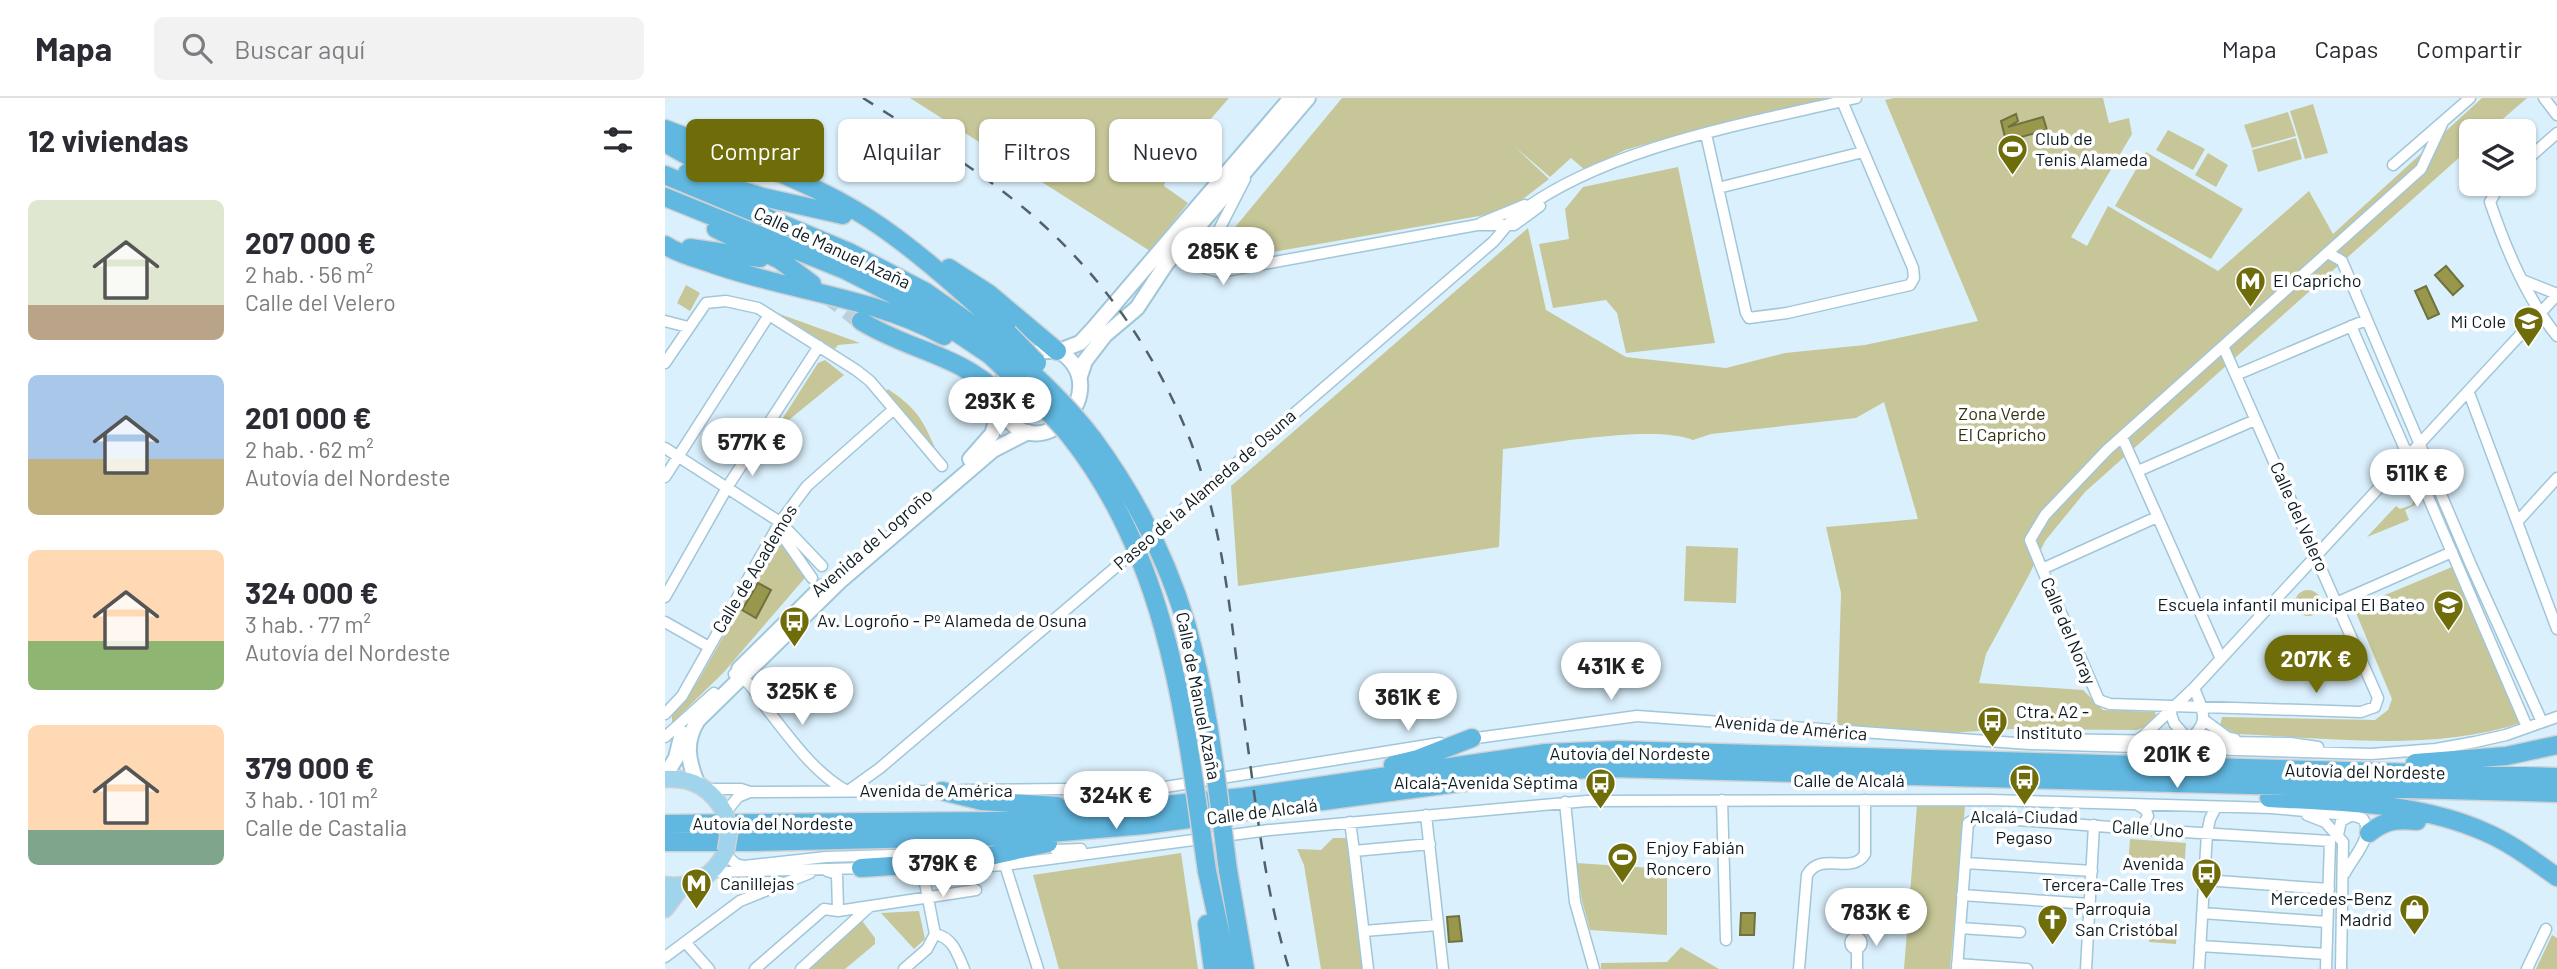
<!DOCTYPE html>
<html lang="es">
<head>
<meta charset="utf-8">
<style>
	body { margin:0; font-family:Barlow,sans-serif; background:#f2f2f3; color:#2b2b33; height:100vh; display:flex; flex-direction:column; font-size:26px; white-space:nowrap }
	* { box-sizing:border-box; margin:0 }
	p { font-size:23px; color:#7c7c81 }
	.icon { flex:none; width:38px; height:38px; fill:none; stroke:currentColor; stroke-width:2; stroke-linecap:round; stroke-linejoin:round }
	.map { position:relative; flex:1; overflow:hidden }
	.panel { display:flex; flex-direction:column; background:#fff; width:665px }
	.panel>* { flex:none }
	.top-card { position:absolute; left:21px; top:21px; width:665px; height:63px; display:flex; gap:14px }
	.controls { position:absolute; left:1794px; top:21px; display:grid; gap:14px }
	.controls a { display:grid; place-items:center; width:77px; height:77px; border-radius:10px; background:#fff; box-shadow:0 2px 5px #0004; font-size:35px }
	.price { position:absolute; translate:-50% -60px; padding:0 16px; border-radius:24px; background:#fff; color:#222; font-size:23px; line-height:46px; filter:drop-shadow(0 2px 4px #0008) }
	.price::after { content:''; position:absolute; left:50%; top:42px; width:21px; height:16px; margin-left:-10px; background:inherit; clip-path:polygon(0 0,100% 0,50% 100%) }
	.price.on { background:#6f6c0a; color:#fff }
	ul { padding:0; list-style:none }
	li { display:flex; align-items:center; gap:21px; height:175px; padding:0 28px }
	li span { display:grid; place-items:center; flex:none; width:196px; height:140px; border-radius:10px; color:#555 }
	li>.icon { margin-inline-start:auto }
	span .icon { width:84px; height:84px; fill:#fffc; stroke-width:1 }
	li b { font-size:30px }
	h2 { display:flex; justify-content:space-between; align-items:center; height:84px; padding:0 28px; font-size:30px }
	.pill { padding:0 24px; border-radius:10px; background:#fff; box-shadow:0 2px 5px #0004; font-size:24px; line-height:63px }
	.pill.on { background:#6f6c0a; color:#fff }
	header { display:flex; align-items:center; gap:42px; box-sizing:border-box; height:98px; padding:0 35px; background:#fff; border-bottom:2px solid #e1e1e2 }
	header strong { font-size:33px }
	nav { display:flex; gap:38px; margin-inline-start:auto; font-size:24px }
	.search { width:490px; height:63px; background:#f2f2f3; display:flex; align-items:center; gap:18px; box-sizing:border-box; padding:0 24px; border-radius:10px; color:#7c7c81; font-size:26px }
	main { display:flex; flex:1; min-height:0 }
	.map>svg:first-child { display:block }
	.green { fill:#c6c698 }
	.water { fill:#99974b; stroke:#6f723f; stroke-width:2 }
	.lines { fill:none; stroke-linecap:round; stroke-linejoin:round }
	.highway-tunnel { stroke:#bbd0db; stroke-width:18; stroke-dasharray:18 9; stroke-linecap:butt }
	.street-casing { stroke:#a2c6d9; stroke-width:13 }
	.secondary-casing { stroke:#a2c6d9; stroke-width:18 }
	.primary-casing { stroke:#cfd1d3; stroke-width:19 }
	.highway-casing { stroke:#cfd1d3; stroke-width:21 }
	.street { stroke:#fff; stroke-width:10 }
	.secondary { stroke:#fff; stroke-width:14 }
	.primary { stroke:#a0d4ec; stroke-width:16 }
	.highway { stroke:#60b7e0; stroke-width:18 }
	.rail { stroke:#51616a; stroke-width:2.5; stroke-dasharray:12 12; stroke-linecap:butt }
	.primary-bridge-casing { stroke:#cfd1d3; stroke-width:19; stroke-linecap:butt }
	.highway-bridge-casing { stroke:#cfd1d3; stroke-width:21; stroke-linecap:butt }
	.primary-bridge { stroke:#a0d4ec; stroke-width:16 }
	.highway-bridge { stroke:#60b7e0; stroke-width:18 }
	.labels { text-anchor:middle; stroke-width:7; stroke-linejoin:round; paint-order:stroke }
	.poi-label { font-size:18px; fill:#0d1b22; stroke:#fff; text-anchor:start }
	.street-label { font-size:18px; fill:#0d1b22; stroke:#fff }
	.park-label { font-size:18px; fill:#32310f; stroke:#fff }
</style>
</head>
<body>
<header>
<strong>Mapa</strong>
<div class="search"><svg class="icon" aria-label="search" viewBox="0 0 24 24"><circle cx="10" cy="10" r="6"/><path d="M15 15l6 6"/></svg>Buscar aquí</div>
<nav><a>Mapa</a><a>Capas</a><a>Compartir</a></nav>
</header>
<main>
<section class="panel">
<h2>12 viviendas<svg class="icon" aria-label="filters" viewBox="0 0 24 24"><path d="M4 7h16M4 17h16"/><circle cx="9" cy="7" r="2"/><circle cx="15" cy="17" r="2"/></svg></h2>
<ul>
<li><span style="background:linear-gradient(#dfe7d0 75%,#b9a48a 0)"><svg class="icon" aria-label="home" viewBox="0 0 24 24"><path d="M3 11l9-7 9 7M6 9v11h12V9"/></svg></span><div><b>207 000 €</b><p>2 hab. · 56 m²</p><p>Calle del Velero</p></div></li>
<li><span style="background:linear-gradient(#a9c7e8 60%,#c2b280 0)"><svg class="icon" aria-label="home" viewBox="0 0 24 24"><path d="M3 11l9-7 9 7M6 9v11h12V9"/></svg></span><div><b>201 000 €</b><p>2 hab. · 62 m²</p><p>Autovía del Nordeste</p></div></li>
<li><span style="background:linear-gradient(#ffd9b3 65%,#8fb573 0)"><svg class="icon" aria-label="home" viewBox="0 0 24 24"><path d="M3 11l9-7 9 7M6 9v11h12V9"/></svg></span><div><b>324 000 €</b><p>3 hab. · 77 m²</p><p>Autovía del Nordeste</p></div></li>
<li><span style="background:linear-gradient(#ffd9b3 75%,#7fa58c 0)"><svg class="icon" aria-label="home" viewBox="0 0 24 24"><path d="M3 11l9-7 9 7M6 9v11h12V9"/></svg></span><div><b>379 000 €</b><p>3 hab. · 101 m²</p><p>Calle de Castalia</p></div></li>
</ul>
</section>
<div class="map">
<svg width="1892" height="871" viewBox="0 0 1892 871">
	<rect width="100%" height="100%" fill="#daf0fc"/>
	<!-- green -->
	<path class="green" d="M245 0H564L504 69 499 88 523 105 485 153Z
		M677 0H1167L1031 32 960 52 920 72 906 60 885 79 849 48 884 81 854 104 820 117 551 164 547 161V157Z
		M1229 0H1438L1444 25 1464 20 1467 36 1406 139 1422 148 1443 108 1553 173 1644 93 1668 136 1817 0H1862L1824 33H1806V49L1420 394 1380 443 1364 477 1321 556 1314 585 1418 592 1438 612 1490 614 1491 618 1479 629 1472 632 1348 631 1264 636 1172 629 1176 495 1161 429 1253 421 1219 304 1191 320 1046 336 1028 342C990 326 882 346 838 351L834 449 573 488 566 388 863 130 881 212 961 259 1061 270 1120 255 1200 247 1313 223 1220 2Z
		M1648 6 1663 55 1640 61 1625 13Z
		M1623 14 1631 38 1587 50 1579 27Z
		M1503 32 1540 51 1528 72 1491 52Z
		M1631 40 1637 61 1593 74 1587 52Z
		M1481 54 1578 111 1546 161 1450 108Z
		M1543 55 1563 67 1551 89 1530 77Z
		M1013 69 1050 245 961 255 952 215 941 202 888 210 874 146 904 141 900 111 918 89Z
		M21 187 35 195 25 213 12 205Z
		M112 215 195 245 173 247 170 251Z
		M160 262 179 277 109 334 153 265Z
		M223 291C252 311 257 320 271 352L221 293Z
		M1751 394 1756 404 1740 412 1744 422 1702 439 1731 408 1735 411 1747 407Z
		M112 444H117L139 475V481L59 574 7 625V617L20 603 36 578Z
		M1021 448 1073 450 1071 505 1019 503Z
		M1787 469 1856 625C1765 654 1666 640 1572 636L1555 628 1557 619 1710 622 1723 612 1727 601 1689 510Z
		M1630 505a13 13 0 1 1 26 0a13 13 0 1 1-26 0Z
		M1252 707 1300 708 1285 871H1239Z
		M668 740H684L700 871H656L639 767 632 751 656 752Z
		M1465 741 1521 745 1519 773 1463 770Z
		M516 755 533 871H394L368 777Z
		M911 765 1002 771V837L925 832 917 803Z
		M254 813 260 841 249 851 216 815Z
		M195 820 210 840V846L180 871H139Z
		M1485 829 1512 830 1511 846 1484 844Z
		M1887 837 1892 840V871H1871Z
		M1016 849 1054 871H936V865L1002 864Z"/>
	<!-- water -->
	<path class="water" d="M1351 16 1353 23 1343 29 1378 19 1382 32 1341 43 1336 23Z
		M1781 168 1798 188 1788 197 1770 177Z
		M1761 188 1774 216 1763 221 1750 193Z
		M93 485 106 492 91 520 77 512Z
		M1076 815H1090L1089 837H1075Z
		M794 818 797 843 784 844 782 819Z"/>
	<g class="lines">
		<!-- highway-tunnel -->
		<path class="highway-tunnel" d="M161 196 196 223"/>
		<defs>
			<path id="street" d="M1879 0 1892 17
				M1041 36 1081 215 1084 220 1122 215 1245 187 1249 180 1248 170 1177 3
				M1858 65 1892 35
				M1728 67 1805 0
				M1835 86 1825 104C1841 151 1861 199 1892 238
				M1053 90 1198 54
				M816 125 860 107
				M1663 155 1677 163 1806 467 1877 624
				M508 158 525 157 540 170 555 174 812 127H849L875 108
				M554 168 546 166 542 155 580 81
				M1857 182 1892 196
				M0 223 23 229
				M1686 228 1739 349 1745 357 1862 629
				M0 265 41 205 61 203 93 210 191 272 205 283 277 368
				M1571 277 1701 222
				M1804 295 1892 531
				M1457 339 1556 561
				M0 350 115 424 157 468
				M1473 373 1590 322
				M0 379 104 217
				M1492 419 1377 471 1434 602 1445 606 1696 614 1710 609 1713 600 1558 248
				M1853 423 1892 380
				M115 424 119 440 147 480
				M486 439 828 144C836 136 844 123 853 116 940 49 1085 25 1191 0
				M1377 471 1365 442 1380 417 1442 352 1756 71 1778 24
				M0 499 63 388 154 248
				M1671 505 1787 454
				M0 524 44 549
				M69 576C85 581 92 598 102 611 125 640 149 675 182 693
				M1505 613 1509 625 1525 644
				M0 616 17 598 115 424 142 388 229 311
				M1539 622 1562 639 1570 641
				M0 639 49 595
				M804 641 972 618 1365 646 1706 656 1771 651 1810 644 1841 637 1892 619
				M1382 641 1625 645 1653 649
				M1475 641 1529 590 1892 197
				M1521 644C1546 625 1539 615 1529 590
				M42 691H76L85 694 279 693
				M297 692 494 690 775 645
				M183 693 215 670 472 451
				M1057 702 1061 842
				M900 704 910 804 929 871
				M60 715 73 699 85 694
				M761 717 778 871
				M1642 717 1660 724 1678 744 1676 871
				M685 724 689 753
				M1471 731 1477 729 1483 718 1481 712 1473 707
				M1673 737 1676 723 1687 717 1698 721C1710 738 1688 759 1680 775
				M391 752 416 751
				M60 756 71 766 79 768 161 759 291 755
				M1300 765 1427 773
				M340 767 373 871
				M306 769 340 767 604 732 922 703 1325 702 1607 710 1692 718
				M257 770 270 836
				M46 774 200 770
				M1539 782 1664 791
				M1297 797 1424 806
				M173 813 311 792
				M1537 815 1662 824
				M1295 830 1355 834
				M699 833 773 827
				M270 836C288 840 292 855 299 871
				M1185.5 845a5.5 5.5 0 1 1 11 0a5.5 5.5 0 1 1-11 0Z
				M20 844 44 871
				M1535 848 1661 856
				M1192 850V871
				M0 859 75 803 145 775
				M1292 866 1362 871
				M90 871 159 811 173 813 172 776 162 773
				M136 871 204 809
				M239 871 262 851 270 836
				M703 871 689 753 765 746
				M1134 871 1142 777C1156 752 1187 778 1200 756V702
				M1292 871 1303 725 1313 719 1471 731 1665 743 1661 871
				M1421 871 1429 727
				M1534 871 1542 735 1545 721 1551 709
				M1862 871 1881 831"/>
			<path id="secondary" d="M394 253 415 245 428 231 626 0
				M394 253C453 290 374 375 338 314 334 307 334 301 335 293 340 263 366 251 394 253Z
				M415 278 420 263 440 237 472 210 501 166 643 0
				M305 361 327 336 336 310
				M74 571 157 489
				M0 678 11 660 17 635
				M32 685C23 662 19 644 33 622L174 484 328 352 363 334"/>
			<path id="primary" d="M0 681C28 679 47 691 60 715
				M0 787C27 791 49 778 61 753
				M0 811 17 788"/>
			<path id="highway" d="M0 31C69 58 144 81 206 122 256 155 299 196 343 235
				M0 45 62 80
				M22 75 98 99 178 117
				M0 77 184 154 261 194 335 246
				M0 99 180 172 255 210 325 257
				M51 131 115 162 147 186
				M0 147C13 156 30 160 45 165 121 193 207 198 279 238
				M25 150 95 160
				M284 170 323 195 392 253
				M196 223C242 252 296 257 335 297
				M1750 665 1841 658 1892 647
				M728 667 753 661 807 640
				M277 693 317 703 392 708
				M1604 700C1675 704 1753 704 1820 734 1846 745 1869 763 1892 779
				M0 726 323 723 383 719 578 699 881 655 953 652 1892 679
				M1704 735C1721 722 1730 721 1752 723
				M0 744H90L350 738 479 727 883 673 946 670 1892 695
				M196 770 302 763 383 745
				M563 772 580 871
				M542 773 563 871
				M542 826 548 871"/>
		</defs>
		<!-- street casing -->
		<use href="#street" class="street-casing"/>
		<!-- secondary casing -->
		<use href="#secondary" class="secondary-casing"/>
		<!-- primary casing -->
		<use href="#primary" class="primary-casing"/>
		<!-- highway casing -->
		<use href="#highway" class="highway-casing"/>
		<!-- street -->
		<use href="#street" class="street"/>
		<!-- secondary -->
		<use href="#secondary" class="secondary"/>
		<!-- primary -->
		<use href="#primary" class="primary"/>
		<!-- highway -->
		<use href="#highway" class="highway"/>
		<!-- rail -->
		<path class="rail" d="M198 0C253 35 309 69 360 111 449 185 515 289 544 401 563 473 569 548 579 621 591 704 599 790 624 871"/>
		<defs>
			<path id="primary-bridge" d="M60 715 64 734 61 753"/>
			<path id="highway-bridge" d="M343 235 372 265
				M335 246C367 275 401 305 428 341 469 397 501 458 521 525 544 605 552 690 563 772
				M325 257C352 283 380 308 404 337 504 462 520 621 542 773"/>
		</defs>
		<!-- primary-bridge casing -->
		<use href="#primary-bridge" class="primary-bridge-casing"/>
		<!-- highway-bridge casing -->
		<use href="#highway-bridge" class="highway-bridge-casing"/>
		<!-- primary-bridge -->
		<use href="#primary-bridge" class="primary-bridge"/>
		<!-- highway-bridge -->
		<use href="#highway-bridge" class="highway-bridge"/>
	</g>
	<!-- icons -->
	<defs>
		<symbol id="stadium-pin" viewBox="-11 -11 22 30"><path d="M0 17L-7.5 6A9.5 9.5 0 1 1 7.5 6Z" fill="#6f6c0a" stroke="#fff"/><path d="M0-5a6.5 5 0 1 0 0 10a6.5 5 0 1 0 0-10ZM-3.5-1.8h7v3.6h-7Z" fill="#fff"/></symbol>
		<symbol id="metro-pin" viewBox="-11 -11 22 30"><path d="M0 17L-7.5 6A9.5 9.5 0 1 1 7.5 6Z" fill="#6f6c0a" stroke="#fff"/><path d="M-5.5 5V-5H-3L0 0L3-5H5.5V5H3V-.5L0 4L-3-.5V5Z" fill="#fff"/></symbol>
		<symbol id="school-pin" viewBox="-11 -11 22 30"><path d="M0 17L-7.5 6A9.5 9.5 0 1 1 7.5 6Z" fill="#6f6c0a" stroke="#fff"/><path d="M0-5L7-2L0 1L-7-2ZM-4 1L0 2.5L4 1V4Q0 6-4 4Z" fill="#fff"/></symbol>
		<symbol id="bus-pin" viewBox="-11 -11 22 30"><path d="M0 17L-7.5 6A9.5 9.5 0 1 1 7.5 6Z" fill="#6f6c0a" stroke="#fff"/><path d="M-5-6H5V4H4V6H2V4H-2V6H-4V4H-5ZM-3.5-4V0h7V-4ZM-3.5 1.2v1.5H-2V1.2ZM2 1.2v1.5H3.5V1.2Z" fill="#fff"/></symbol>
		<symbol id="shop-pin" viewBox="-11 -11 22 30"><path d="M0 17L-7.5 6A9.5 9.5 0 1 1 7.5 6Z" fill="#6f6c0a" stroke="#fff"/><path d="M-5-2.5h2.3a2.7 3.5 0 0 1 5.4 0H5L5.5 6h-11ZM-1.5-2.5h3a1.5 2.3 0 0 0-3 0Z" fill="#fff"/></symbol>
		<symbol id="church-pin" viewBox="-11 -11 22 30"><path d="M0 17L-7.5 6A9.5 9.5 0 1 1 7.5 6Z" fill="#6f6c0a" stroke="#fff"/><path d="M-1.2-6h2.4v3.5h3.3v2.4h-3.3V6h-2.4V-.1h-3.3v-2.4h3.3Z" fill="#fff"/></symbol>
	</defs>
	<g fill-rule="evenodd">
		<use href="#stadium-pin" x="1330" y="34" width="35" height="47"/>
		<use href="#metro-pin" x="1568" y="166" width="35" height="47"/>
		<use href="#school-pin" x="1846" y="206" width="35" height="47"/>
		<use href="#school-pin" x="1766" y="490" width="35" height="47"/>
		<use href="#bus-pin" x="112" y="506" width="35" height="47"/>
		<use href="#bus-pin" x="1310" y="606" width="35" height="47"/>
		<use href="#bus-pin" x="1342" y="664" width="35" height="47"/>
		<use href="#bus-pin" x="918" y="668" width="35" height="47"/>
		<use href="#stadium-pin" x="940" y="742" width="35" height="47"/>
		<use href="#bus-pin" x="1524" y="758" width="35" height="47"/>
		<use href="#metro-pin" x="14" y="768" width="35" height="47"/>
		<use href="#shop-pin" x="1732" y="794" width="35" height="47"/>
		<use href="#church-pin" x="1370" y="804" width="35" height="47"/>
	</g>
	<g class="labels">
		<!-- poi labels -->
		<g class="poi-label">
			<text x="1370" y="47">Club de<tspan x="1370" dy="21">Tenis Alameda</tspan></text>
			<text x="1608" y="189">El Capricho</text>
			<text x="1841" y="230" text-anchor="end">Mi Cole</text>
			<text x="1760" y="513" text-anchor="end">Escuela infantil municipal El Bateo</text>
			<text x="152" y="529">Av. Logroño - Pº Alameda de Osuna</text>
			<text x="1351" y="620">Ctra. A2 -<tspan x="1351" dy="21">Instituto</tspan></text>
			<text x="913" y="691" text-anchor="end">Alcalá-Avenida Séptima</text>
			<text x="1359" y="725" text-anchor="middle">Alcalá-Ciudad<tspan x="1359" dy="21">Pegaso</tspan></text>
			<text x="981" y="756">Enjoy Fabián<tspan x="981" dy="21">Roncero</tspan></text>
			<text x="1519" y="772" text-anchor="end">Avenida<tspan x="1519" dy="21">Tercera-Calle Tres</tspan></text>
			<text x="55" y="792">Canillejas</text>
			<text x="1727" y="807" text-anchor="end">Mercedes-Benz<tspan x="1727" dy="21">Madrid</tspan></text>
			<text x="1410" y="817">Parroquia<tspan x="1410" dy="21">San Cristóbal</tspan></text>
		</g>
		<!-- street labels -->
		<g class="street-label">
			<text transform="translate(167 150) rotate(25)" y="6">Calle de Manuel Azaña</text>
			<text transform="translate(540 392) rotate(-41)" y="6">Paseo de la Alameda de Osuna</text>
			<text transform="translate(1634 419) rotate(66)" y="6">Calle del Velero</text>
			<text transform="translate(207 445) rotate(-41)" y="6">Avenida de Logroño</text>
			<text transform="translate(90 471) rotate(-59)" y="6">Calle de Academos</text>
			<text transform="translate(1403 533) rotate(67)" y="6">Calle del Noray</text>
			<text transform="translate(533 598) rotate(79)" y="6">Calle de Manuel Azaña</text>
			<text transform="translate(1126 630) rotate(5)" y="6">Avenida de América</text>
			<text x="965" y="662">Autovía del Nordeste</text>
			<text transform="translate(1700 674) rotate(1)" y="6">Autovía del Nordeste</text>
			<text x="1184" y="689">Calle de Alcalá</text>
			<text x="271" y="699">Avenida de América</text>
			<text transform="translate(597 714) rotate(-7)" y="6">Calle de Alcalá</text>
			<text x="108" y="732">Autovía del Nordeste</text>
			<text transform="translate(1483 731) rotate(4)" y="6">Calle Uno</text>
		</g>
		<!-- park labels -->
		<g class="park-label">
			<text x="1337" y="322">Zona Verde<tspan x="1337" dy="21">El Capricho</tspan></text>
		</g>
	</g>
</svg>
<div class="controls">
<a><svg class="icon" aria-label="layers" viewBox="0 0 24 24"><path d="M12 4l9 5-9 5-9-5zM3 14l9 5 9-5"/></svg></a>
</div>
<b class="price" style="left:558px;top:189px">285K €</b>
<b class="price" style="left:335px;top:339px">293K €</b>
<b class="price" style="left:87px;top:380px">577K €</b>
<b class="price" style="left:1752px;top:411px">511K €</b>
<b class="price on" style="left:1651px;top:597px">207K €</b>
<b class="price" style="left:946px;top:604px">431K €</b>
<b class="price" style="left:137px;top:629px">325K €</b>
<b class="price" style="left:743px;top:635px">361K €</b>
<b class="price" style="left:1512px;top:692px">201K €</b>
<b class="price" style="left:451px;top:733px">324K €</b>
<b class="price" style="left:278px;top:801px">379K €</b>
<b class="price" style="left:1211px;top:850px">783K €</b>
<div class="top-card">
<a class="pill on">Comprar</a>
<a class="pill">Alquilar</a>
<a class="pill">Filtros</a>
<a class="pill">Nuevo</a>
</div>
</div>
</main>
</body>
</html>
